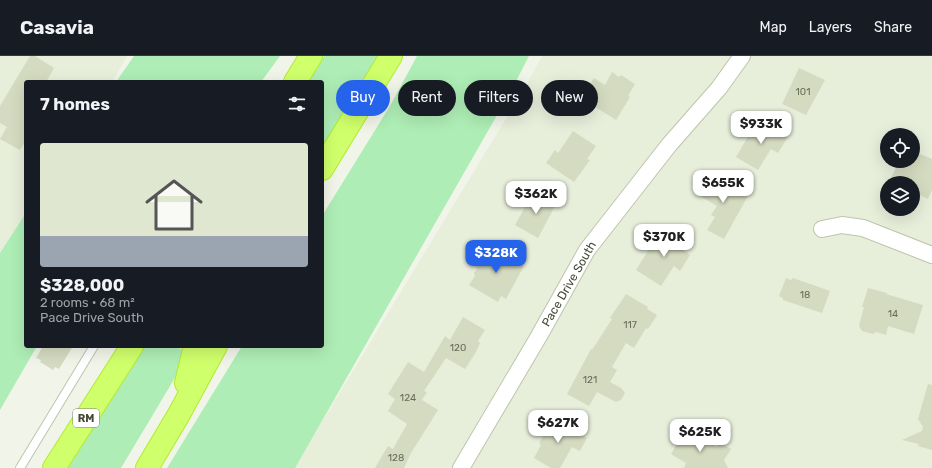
<!DOCTYPE html>
<html lang="en">
<head>
<meta charset="utf-8">
<style>
	body { margin:0; font-family:Rubik,sans-serif; background:#242831; color:#f1f3f6; height:100vh; display:flex; flex-direction:column; font-size:15px; white-space:nowrap }
	* { box-sizing:border-box; margin:0 }
	p { font-size:13px; color:#9ea1a6 }
	.icon { flex:none; width:22px; height:22px; fill:none; stroke:currentColor; stroke-width:2; stroke-linecap:round; stroke-linejoin:round }
	.map { position:relative; flex:1; overflow:hidden }
	.side { position:absolute; left:24px; top:24px; width:300px; height:268px; display:flex; flex-direction:column; background:#171b24; border-radius:4px; box-shadow:0 4px 16px #0002 }
	.side>* { flex:none }
	.banner { position:absolute; left:336px; top:24px; width:380px; height:36px; display:flex; gap:8px }
	.fabs { position:absolute; left:880px; top:72px; display:grid; gap:8px }
	.fabs a { display:grid; place-items:center; width:40px; height:40px; border-radius:50%; background:#171b24; box-shadow:0 4px 16px #0002; font-size:20px }
	.price { position:absolute; translate:-50% -34px; padding:0 9px; border-radius:8px; background:#fff; color:#222; font-size:13px; line-height:26px; filter:drop-shadow(0 1px 2px #0008) }
	.price::after { content:''; position:absolute; left:50%; top:24px; width:12px; height:9px; margin-left:-6px; background:inherit; clip-path:polygon(0 0,100% 0,50% 100%) }
	.price.selected { background:#2563eb; color:#fff }
	ul { padding:0; list-style:none }
	li { display:grid; align-content:center; gap:8px; height:212px; padding:0 16px }
	li span { display:grid; place-items:center; height:124px; border-radius:4px; color:#555 }
	li>.icon { margin-inline-start:auto }
	span .icon { width:72px; height:72px; fill:#fffc; stroke-width:1 }
	li b { font-size:17px }
	h2 { display:flex; justify-content:space-between; align-items:center; height:48px; padding:0 16px; font-size:17px }
	.chip { padding:0 14px; border-radius:18px; background:#171b24; box-shadow:0 4px 16px #0002; font-size:14px; line-height:36px }
	.chip.selected { background:#2563eb; color:#fff }
	header { display:flex; align-items:center; gap:24px; box-sizing:border-box; height:56px; padding:0 20px; background:#171b24; border-bottom:1px solid #363941 }
	header strong { font-size:19px }
	nav { display:flex; gap:22px; margin-inline-start:auto; font-size:14px }
	.map>svg:first-child { display:block }
	.residential { fill:#e7eeda; fill-rule:evenodd }
	.green { fill:#aeedb5 }
	.building { fill:#d4dbc0 }
	.lines { fill:none; stroke-linecap:round; stroke-linejoin:round }
	.lane-casing { stroke:#bec5ad; stroke-width:10 }
	.street-casing { stroke:#bec5ad; stroke-width:18 }
	.highway-casing { stroke:#b4ea2e; stroke-width:24 }
	.lane { stroke:#fff; stroke-width:8 }
	.street { stroke:#fff; stroke-width:16 }
	.highway { stroke:#cfff6a; stroke-width:22 }
	.labels { text-anchor:middle; stroke-width:4; stroke-linejoin:round; paint-order:stroke }
	.number-label { font-size:10px; fill:#696e58 }
	.shield { fill:#fff; stroke:#7d8072; stroke-width:1 }
	.shield-label { font-size:11px; font-weight:bold; fill:#454a36 }
	.street-label { font-size:12px; fill:#454a36; stroke:#fff }
</style>
</head>
<body>
<header>
<strong>Casavia</strong>
<nav><a>Map</a><a>Layers</a><a>Share</a></nav>
</header>
<div class="map">
<svg width="932" height="412" viewBox="0 0 932 412">
	<rect width="100%" height="100%" fill="#f1f5e9"/>
	<!-- residential -->
	<path class="residential" d="M0 0H127L112 26H26V178L0 224Z
		M542 0H932V412H294L527 28ZM887 79H913V105H887ZM887 127H913V153H887Z"/>
	<!-- green -->
	<path class="green" d="M134 0H280L261 26H116Z
		M324 0H380L322 95V26H308Z
		M417 0H529L512 33 295 412H167L242 290H322V160L390 50Z
		M26 157V290H37L0 354V197Z
		M143 290H173L187 295 188 300 121 412H68Z"/>
	<!-- building -->
	<path class="building" d="M30 0H35L54 12 46 26H26V84L20 94 0 83 7 71 0 67V50Z
		M799 12 825 24 806 59 782 48Z
		M612 16 619 21 621 19 635 28 628 40 630 41 616 64 581 42 594 22 605 29Z
		M758 64 788 81 778 97 771 93 758 114 736 101Z
		M573 75 596 90 587 103 590 104 574 126 546 107 555 94 558 97Z
		M918 97 932 103V134L928 143 913 136V127H898L890 124 899 105H915Z
		M713 117 749 138 724 183 707 174 715 161 711 159 717 150 700 140Z
		M533 137 556 148 538 182 515 169Z
		M666 175 687 188 683 194 690 199 680 215 674 210 661 230 636 214 656 182 660 185Z
		M493 192 524 210 506 243 501 240 498 246 469 229 475 220 474 217 477 213 474 204 484 201 483 194Z
		M786 222 791 224 793 222 830 235 822 257 783 244V242L779 240Z
		M868 232 887 237 886 238 923 249 914 278 888 270 886 279 876 276 873 278 862 275 859 270 864 251H862Z
		M626 238 648 251 647 253 657 259 648 273 646 272 634 292 626 287 612 311 617 314 610 326 621 332 625 337 621 344 616 346 597 336 589 350 567 338 591 293 592 294 612 263 610 262Z
		M463 261 485 274 478 285 480 287 476 296 465 313 446 302 424 335 427 336 422 344 438 354 411 397 404 412H375L388 390 393 393 407 368 388 355 395 343 388 338 408 306 424 316 445 280 450 284Z
		M43 290H73L59 313 55 311 53 314 40 306 41 304 36 302Z
		M928 328 932 329V394L918 390 919 388 902 384 922 375 923 371 918 363Z
		M553 362 587 382 580 395 572 391 560 412H551L534 402 541 389 539 387Z
		M685 374 717 391 719 386 731 393 724 404 728 412H684L686 407 671 398Z"/>
	<g class="lines">
		<defs>
			<path id="lane" d="M20 412 94 290"/>
			<path id="street" d="M822 173 842 169 863 172 932 199
				M461 412 539 280 587 194 669 89 719 32 742 0"/>
			<path id="highway" d="M295 26 311 0
				M322 113 391 0
				M186 327 195 290
				M54 412 132 290
				M147 412 178 360 216 290"/>
		</defs>
		<!-- lane casing -->
		<use href="#lane" class="lane-casing"/>
		<!-- street casing -->
		<use href="#street" class="street-casing"/>
		<!-- highway casing -->
		<use href="#highway" class="highway-casing"/>
		<!-- lane -->
		<use href="#lane" class="lane"/>
		<!-- street -->
		<use href="#street" class="street"/>
		<!-- highway -->
		<use href="#highway" class="highway"/>
	</g>
	<g class="labels">
		<!-- number labels -->
		<g class="number-label">
			<text x="803" y="39">101</text>
			<text x="805" y="242">18</text>
			<text x="893" y="261">14</text>
			<text x="630" y="272">117</text>
			<text x="458" y="295">120</text>
			<text x="590" y="327">121</text>
			<text x="408" y="345">124</text>
			<text x="396" y="405">128</text>
		</g>
		<!-- shield labels -->
		<rect class="shield" x="73" y="353" width="26" height="18" rx="3"/>
		<g class="shield-label">
			<text x="86" y="366">RM</text>
		</g>
		<!-- street labels -->
		<g class="street-label">
			<text transform="translate(569 228) rotate(-60)" y="4">Pace Drive South</text>
		</g>
	</g>
</svg>
<div class="fabs">
<a><svg class="icon" aria-label="locate" viewBox="0 0 24 24"><circle cx="12" cy="12" r="6"/><path d="M12 2v4M12 18v4M2 12h4M18 12h4"/></svg></a>
<a><svg class="icon" aria-label="layers" viewBox="0 0 24 24"><path d="M12 4l9 5-9 5-9-5zM3 14l9 5 9-5"/></svg></a>
</div>
<b class="price" style="left:761px;top:89px">$933K</b>
<b class="price" style="left:723px;top:148px">$655K</b>
<b class="price" style="left:536px;top:159px">$362K</b>
<b class="price" style="left:664px;top:202px">$370K</b>
<b class="price selected" style="left:496px;top:218px">$328K</b>
<b class="price" style="left:558px;top:388px">$627K</b>
<b class="price" style="left:700px;top:397px">$625K</b>
<div class="banner">
<a class="chip selected">Buy</a>
<a class="chip">Rent</a>
<a class="chip">Filters</a>
<a class="chip">New</a>
</div>
<section class="side">
<h2>7 homes<svg class="icon" aria-label="filters" viewBox="0 0 24 24"><path d="M4 7h16M4 17h16"/><circle cx="9" cy="7" r="2"/><circle cx="15" cy="17" r="2"/></svg></h2>
<ul>
<li><span style="background:linear-gradient(#dfe7d0 75%,#9aa5b1 0)"><svg class="icon" aria-label="home" viewBox="0 0 24 24"><path d="M3 11l9-7 9 7M6 9v11h12V9"/></svg></span><div><b>$328,000</b><p>2 rooms · 68 m²</p><p>Pace Drive South</p></div></li>
</ul>
</section>
</div>
</body>
</html>
